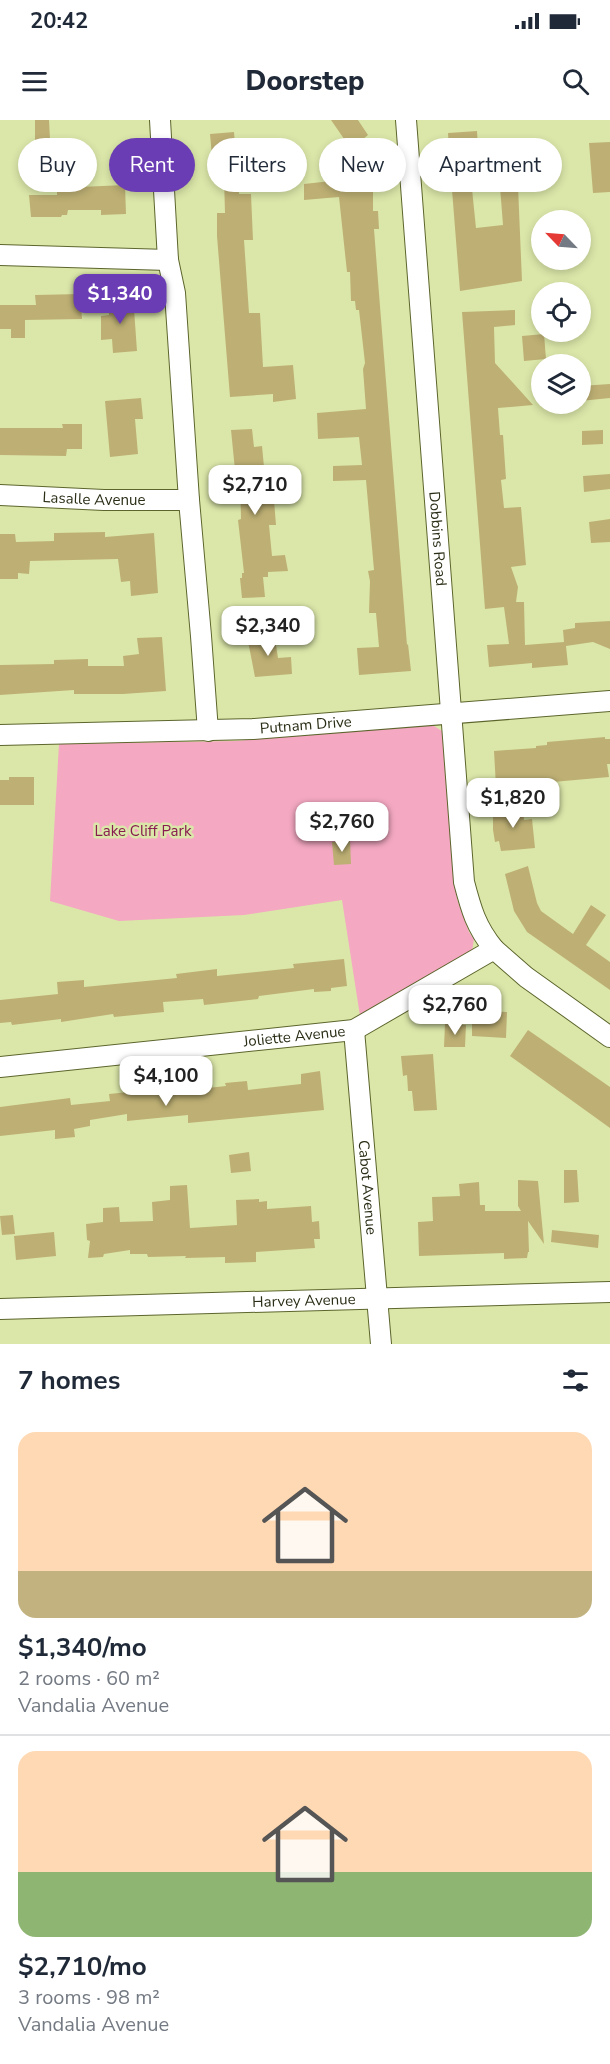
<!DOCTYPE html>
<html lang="en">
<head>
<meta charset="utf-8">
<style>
	body { margin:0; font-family:"Nunito Sans",sans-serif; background:#f6f6f7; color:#1f2937; height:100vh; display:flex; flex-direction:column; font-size:22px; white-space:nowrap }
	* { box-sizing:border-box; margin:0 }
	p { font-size:20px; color:#747a83 }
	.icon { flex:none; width:33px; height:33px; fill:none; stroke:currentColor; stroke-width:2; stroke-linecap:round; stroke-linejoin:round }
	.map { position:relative; height:1224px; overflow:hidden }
	.drawer { display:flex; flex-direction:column; background:#fff; flex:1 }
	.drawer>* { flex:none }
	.hud { position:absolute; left:18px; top:18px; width:574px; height:54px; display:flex; gap:12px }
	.needle { width:39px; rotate:295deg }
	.tools { position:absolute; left:531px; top:90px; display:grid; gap:12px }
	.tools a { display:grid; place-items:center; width:60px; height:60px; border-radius:50%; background:#fff; box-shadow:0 3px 9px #0003; font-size:30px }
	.price { position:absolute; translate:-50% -51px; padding:0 14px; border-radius:12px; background:#fff; color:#222; font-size:20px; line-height:39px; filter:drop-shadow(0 2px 3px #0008) }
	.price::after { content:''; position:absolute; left:50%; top:36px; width:18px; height:14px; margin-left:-9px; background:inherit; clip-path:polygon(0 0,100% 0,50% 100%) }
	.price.on { background:#6b3db4; color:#fff }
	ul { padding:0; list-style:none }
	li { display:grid; align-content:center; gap:12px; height:318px; padding:0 18px }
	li+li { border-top:2px solid #e0e1e3 }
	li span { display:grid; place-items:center; height:186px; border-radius:18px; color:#555 }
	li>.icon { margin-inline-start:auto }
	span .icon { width:108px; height:108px; fill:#fffc; stroke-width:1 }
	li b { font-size:26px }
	h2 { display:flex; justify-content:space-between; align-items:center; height:72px; padding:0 18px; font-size:26px }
	.tag { padding:0 21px; border-radius:27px; background:#fff; box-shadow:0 3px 9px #0003; font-size:21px; line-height:54px }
	.tag.on { background:#6b3db4; color:#fff }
	.status { display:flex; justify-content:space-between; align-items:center; height:42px; padding:0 30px; background:#fff; direction:ltr }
	.status svg { height:16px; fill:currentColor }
	header { display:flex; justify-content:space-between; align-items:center; height:78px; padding:0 18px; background:#fff; font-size:27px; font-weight:800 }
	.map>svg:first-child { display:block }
	.green { fill:#f4a8c2 }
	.building { fill:#beb074 }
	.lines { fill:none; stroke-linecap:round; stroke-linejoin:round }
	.minor-casing { stroke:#5c652c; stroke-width:22 }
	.minor { stroke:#fff; stroke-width:20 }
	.labels { text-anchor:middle; stroke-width:5; stroke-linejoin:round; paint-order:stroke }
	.street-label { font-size:15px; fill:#2a2e16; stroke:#dbe7a9 }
	.park-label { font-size:15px; fill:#881c50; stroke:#dbe7a9 }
</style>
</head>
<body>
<div class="status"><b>20:42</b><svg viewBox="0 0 49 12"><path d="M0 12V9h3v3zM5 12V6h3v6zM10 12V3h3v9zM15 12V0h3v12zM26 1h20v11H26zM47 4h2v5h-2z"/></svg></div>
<header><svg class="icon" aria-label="menu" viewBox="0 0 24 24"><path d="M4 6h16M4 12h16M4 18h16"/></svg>Doorstep<svg class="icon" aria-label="search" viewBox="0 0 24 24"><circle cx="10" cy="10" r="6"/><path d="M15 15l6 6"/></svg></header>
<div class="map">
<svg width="610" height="1224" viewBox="0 0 610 1224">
	<rect width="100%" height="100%" fill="#dbe7a9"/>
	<!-- green -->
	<path class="green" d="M420 605 434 606 442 611 457 779 469 812 474 819 472 831 466 835 381 882 360 896 342 780 244 795 119 801 50 781 59 624 235 621Z"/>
	<!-- building -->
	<path class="building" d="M35 0H49L50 19 69 18V39L47 40V33H35Z
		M331 0H358L368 15 351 29Z
		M477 11 479 43 450 47 448 13Z
		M234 12 239 74H251L253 120H244L249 193H260L263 247 293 245 296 279 273 282V274L230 277 217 116V93H225L224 58 214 59 210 14Z
		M610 22V72L593 73 589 23Z
		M369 41 370 50H373V91H378L379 109H374L378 161 407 525 408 524 411 551 359 555 357 528 379 527 376 493H369L370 461 368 451 374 450 366 360 333 361V346L362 345 359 317 318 319 317 293 366 289 363 249 365 243 359 190H356L355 181H351L350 152H347L339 77 304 80V64L340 60 339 43Z
		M125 65 126 94 101 95V90H68L67 95H62L61 97H31L29 75H57V68Z
		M518 66 522 161 460 171 452 70 472 69 476 108 503 105 500 67Z
		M80 174 82 199 25 200V218H11V209H0V185H36L35 175Z
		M133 175 137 231 113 233 112 219 101 220V196L109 195 108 178Z
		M515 190V205L494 207 495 243 533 285 498 288 500 315H503L506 359 501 360 504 388 521 387 526 445 511 447 518 467 516 482H524L525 525 564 522 563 510 575 508V503L610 501V529L593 522 566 526 568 545 532 548V543L489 547 487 525 509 524 504 487 485 489 462 192Z
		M544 214 546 239 524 241 522 216Z
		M610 264V278L580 281V266Z
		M141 278 143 299H135L138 334 110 337 105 281Z
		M62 304H82V329H67L66 336 0 335V308H63Z
		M252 309 254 327 262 326 266 368H273L276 405H269L272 436 285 435 288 451 268 452V457H263L265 477 242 478 240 458H242V453H244L238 400 241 399 240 350H235L231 310Z
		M603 310V324L582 325V311Z
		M610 354V369L584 372 583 356Z
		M610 399V422L591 423 589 402Z
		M105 412V417L154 413 158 473 131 476 130 461 121 462 118 439 30 441 29 454 18 453V459H0V414H15L16 422 54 421V413Z
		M274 513 278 538 291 537 292 554 255 557 247 516Z
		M162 517 166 571 123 574H74V570L0 575V545L54 544V540L88 539V546H124L123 536 139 534 137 518Z
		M605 617V619H610V644H607L609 657 496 667 494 631 536 628V626L547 625V622Z
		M9 657H34V685H0V660H9Z
		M498 686H523L524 700 532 699 535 728 501 731 499 721 495 722 493 710V695H499Z
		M350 720 351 744 334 745 332 722Z
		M528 746 537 783 541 791 573 814 591 785 606 795 586 825 610 842V870L527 812 514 791 505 754Z
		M344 839 347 866 331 868V871L314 872V869L259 876 258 879 204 885 203 879 163 882 164 892 114 897 113 894 61 902V899L12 905 11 902 0 903V880L58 874 57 862 84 860V867L177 858 176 854 217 849V856L294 848 293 844Z
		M472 890 507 892 506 918 472 916Z
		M445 904 466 905 465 927H444Z
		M528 910 610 967V1008L510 936Z
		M433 934 437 990 414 991 412 971H408L407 955 403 956 401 936Z
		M320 951 324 990 188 1003V995L127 1001V994L90 1000V1006L74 1009 75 1017 55 1019V1010L0 1016V987L70 978 71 985 110 981 109 974 149 970 150 974 161 973 226 966 225 963 247 961 248 970 301 964V954Z
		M249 1032 251 1051 231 1053 229 1035Z
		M564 1050H577L579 1082 564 1083Z
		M518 1060 538 1061 544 1124 528 1101 529 1132H528L527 1138 504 1139V1133L419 1136 418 1102 433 1101 432 1077 460 1076 459 1064 479 1062 480 1085H485V1091H521L518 1086Z
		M187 1065 190 1108 237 1105 236 1080 259 1079V1082L267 1081V1089L311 1086 312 1102 319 1101 320 1119H314L315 1128 256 1132V1142L225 1143V1137L185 1138 186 1136 148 1137 147 1134H130V1130L104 1134 103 1137 88 1138 90 1121 87 1120 86 1104 103 1102V1088L119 1087 120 1102 153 1101 152 1082 170 1080V1066Z
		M13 1095 15 1114 2 1115 0 1096Z
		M552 1110 599 1115 598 1128 551 1122Z
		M54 1112 56 1136 16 1140 14 1116Z"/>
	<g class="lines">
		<defs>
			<g id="minor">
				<path d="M160 0 168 140 175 173 189 380 201 516 208 611"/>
				<path id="s1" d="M406 0 464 762C471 789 476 807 494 829"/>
				<path d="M0 135 168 140"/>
				<path id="s2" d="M0 375 104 380H189"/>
				<path id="s3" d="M0 615 253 609 610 581"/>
				<path id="s4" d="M354 910 381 1224"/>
				<path id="s5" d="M0 947 354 910 494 829 526 857 610 917"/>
				<path id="s6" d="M0 1189 610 1172"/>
			</g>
		</defs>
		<!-- minor casing -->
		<use href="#minor" class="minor-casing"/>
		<!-- minor -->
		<use href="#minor" class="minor"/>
	</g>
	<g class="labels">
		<!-- street labels -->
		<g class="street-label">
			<text dy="5" stroke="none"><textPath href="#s2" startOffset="94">Lasalle Avenue</textPath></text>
			<text dy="5" stroke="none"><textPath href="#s1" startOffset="420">Dobbins Road</textPath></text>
			<text dy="5" stroke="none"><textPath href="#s3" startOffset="306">Putnam Drive</textPath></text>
			<text dy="5" stroke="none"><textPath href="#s5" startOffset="296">Joliette Avenue</textPath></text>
			<text dy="5" stroke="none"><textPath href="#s4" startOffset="158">Cabot Avenue</textPath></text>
			<text dy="5" stroke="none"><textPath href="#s6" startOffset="304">Harvey Avenue</textPath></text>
		</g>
		<!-- park labels -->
		<g class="park-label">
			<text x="143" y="716">Lake Cliff Park</text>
		</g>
	</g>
</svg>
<div class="tools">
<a><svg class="needle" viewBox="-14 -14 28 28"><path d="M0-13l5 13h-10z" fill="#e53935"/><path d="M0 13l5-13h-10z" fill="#747a83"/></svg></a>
<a><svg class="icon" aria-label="locate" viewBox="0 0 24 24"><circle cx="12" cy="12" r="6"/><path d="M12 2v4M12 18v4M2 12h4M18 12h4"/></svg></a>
<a><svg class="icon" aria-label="layers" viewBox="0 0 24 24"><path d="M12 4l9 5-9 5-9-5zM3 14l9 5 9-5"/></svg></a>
</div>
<b class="price on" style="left:120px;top:205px">$1,340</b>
<b class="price" style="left:255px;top:396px">$2,710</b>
<b class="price" style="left:268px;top:537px">$2,340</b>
<b class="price" style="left:513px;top:709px">$1,820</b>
<b class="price" style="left:342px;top:733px">$2,760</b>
<b class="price" style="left:455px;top:916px">$2,760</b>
<b class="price" style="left:166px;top:987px">$4,100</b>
<div class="hud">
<a class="tag">Buy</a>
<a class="tag on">Rent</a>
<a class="tag">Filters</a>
<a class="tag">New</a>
<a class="tag">Apartment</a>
</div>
</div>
<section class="drawer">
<h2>7 homes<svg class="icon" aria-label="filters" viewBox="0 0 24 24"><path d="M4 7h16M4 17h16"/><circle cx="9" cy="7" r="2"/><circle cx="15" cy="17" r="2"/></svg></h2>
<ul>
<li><span style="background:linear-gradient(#ffd9b3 75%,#c2b280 0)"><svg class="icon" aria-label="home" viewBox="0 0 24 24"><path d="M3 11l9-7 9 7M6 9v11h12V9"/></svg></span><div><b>$1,340/mo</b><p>2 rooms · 60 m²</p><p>Vandalia Avenue</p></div></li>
<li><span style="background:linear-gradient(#ffd9b3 65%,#8fb573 0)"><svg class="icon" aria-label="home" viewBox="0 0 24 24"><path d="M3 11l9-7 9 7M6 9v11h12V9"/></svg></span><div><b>$2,710/mo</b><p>3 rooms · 98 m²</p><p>Vandalia Avenue</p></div></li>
</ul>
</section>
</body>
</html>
